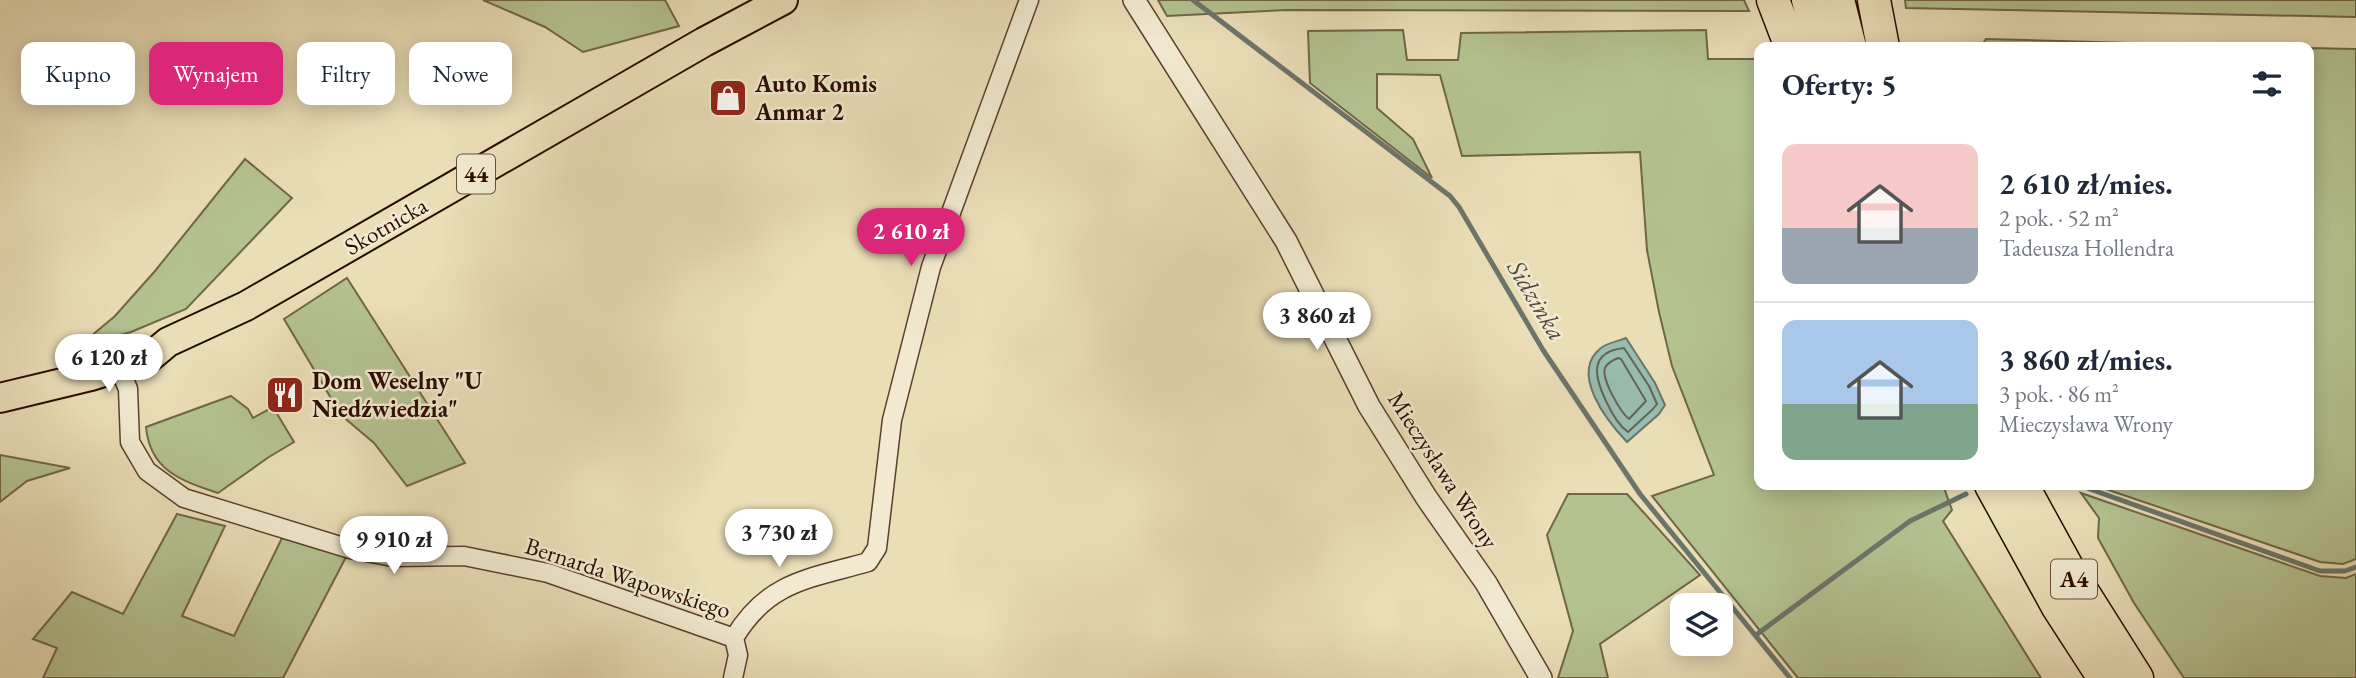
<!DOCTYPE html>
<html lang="pl">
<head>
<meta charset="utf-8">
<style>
	body { margin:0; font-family:"EB Garamond",serif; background:#f2f2f3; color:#1f2937; height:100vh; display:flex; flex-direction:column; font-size:26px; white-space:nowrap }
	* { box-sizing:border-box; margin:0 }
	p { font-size:23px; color:#747a83 }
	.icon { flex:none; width:38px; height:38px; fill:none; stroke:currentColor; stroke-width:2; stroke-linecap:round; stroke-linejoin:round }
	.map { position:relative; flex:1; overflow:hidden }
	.sheet { position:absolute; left:1754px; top:42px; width:560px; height:448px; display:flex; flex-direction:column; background:#fff; border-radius:14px; box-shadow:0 4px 18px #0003 }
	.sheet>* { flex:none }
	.top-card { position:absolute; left:21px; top:42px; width:665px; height:63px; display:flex; gap:14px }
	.fabs { position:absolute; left:1670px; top:593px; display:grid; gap:14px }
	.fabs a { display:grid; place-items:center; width:63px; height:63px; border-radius:14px; background:#fff; box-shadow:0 4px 18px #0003; font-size:35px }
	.price { position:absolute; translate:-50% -60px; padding:0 16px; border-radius:24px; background:#fff; color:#222; font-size:23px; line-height:46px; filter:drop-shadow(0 2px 4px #0008) }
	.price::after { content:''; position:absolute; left:50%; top:42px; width:21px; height:16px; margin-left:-10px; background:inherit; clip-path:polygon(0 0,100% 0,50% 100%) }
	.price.selected { background:#db2777; color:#fff }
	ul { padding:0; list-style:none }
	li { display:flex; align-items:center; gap:21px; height:175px; padding:0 28px }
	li+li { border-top:2px solid #e0e1e3 }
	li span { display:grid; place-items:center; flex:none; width:196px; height:140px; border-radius:14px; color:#555 }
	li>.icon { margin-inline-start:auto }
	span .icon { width:84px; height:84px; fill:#fffc; stroke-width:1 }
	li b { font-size:30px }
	h2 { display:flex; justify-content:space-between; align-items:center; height:84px; padding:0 28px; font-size:30px }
	.chip { padding:0 24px; border-radius:14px; background:#fff; box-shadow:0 4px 18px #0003; font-size:24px; line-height:63px }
	.chip.selected { background:#db2777; color:#fff }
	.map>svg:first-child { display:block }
	.green { fill:#b4c290; stroke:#706648; stroke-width:2 }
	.water { fill:#98bcaf; stroke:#6c7569; stroke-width:2 }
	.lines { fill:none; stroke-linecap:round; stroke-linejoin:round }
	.shore { stroke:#626458; stroke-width:2 }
	.stream { stroke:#6c7569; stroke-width:5 }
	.minor-casing { stroke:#5b402e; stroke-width:21 }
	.tertiary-casing { stroke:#5b402e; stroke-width:24 }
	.primary-casing { stroke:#2b0b01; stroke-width:32 }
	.motorway-casing { stroke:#2b0b01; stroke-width:35 }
	.minor { stroke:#f1ead0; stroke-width:18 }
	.tertiary { stroke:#f1ead0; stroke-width:21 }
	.primary { stroke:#eadeb7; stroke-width:28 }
	.motorway { stroke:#eadeb7; stroke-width:32 }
	.labels { text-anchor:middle; stroke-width:5; stroke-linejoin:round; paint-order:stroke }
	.shield { fill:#f1ead0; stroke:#664e3f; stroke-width:2 }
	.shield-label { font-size:23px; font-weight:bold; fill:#2b0b01 }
	.poi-label { font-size:24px; font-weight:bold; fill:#2b0b01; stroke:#f1ead0; text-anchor:start }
	.street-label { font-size:24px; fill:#2b0b01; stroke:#f1ead0 }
	.water-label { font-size:26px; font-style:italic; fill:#51493e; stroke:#f1ead0 }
</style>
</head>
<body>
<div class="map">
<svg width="2356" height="678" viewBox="0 0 2356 678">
	<rect width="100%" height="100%" fill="#eadeb7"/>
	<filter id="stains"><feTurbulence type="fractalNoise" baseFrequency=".00286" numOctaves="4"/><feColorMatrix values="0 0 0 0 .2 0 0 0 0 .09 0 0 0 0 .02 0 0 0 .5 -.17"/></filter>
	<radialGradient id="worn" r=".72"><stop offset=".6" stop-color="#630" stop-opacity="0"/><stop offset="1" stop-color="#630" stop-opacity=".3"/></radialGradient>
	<!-- green -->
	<path class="green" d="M483 0H665L679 26 583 52 545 27Z
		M1158 0H1744L1749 11 1287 10 1167 16Z
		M1905 0H2356V17L1906 8Z
		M1403 30 1407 60H1458L1461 33 1706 30 1708 59H1759V485H1943L1952 510 1943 521 2041 678H1798L1652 496 1714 475 1672 366 1659 312 1647 250 1640 152 1462 156 1440 75 1377 74V108L1413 139 1432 178 1310 83 1308 31Z
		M1986 39 2275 47H1981Z
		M2308 48 2356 49V559L2343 564 2320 562 2094 485H2308Z
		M245 159 292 198 186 309 131 332 78 347 115 316 155 271Z
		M347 278 465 463 407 486 374 443 341 415 284 319Z
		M231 396 248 409 253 418 273 407 294 442 269 457 218 493C182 481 150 471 146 427Z
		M0 455 70 468 27 481 0 502Z
		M2081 493 2320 576 2346 578 2356 574V678H2184L2134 603 2098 538 2099 518Z
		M1568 494H1627L1700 575 1600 644 1608 678H1558L1573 631 1547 535Z
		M177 514 225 526 182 616 234 636 282 538 346 557 283 678H43L57 648 33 639 72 592 123 614Z"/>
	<!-- water -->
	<path class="water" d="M1626 338 1655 383 1665 405 1659 414 1627 442C1607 421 1569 373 1601 348 1607 343 1619 341 1626 338Z"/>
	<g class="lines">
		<!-- shore -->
		<path class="shore" d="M1624 348 1649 386 1657 404 1653 409 1628 432C1618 425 1611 412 1606 401 1594 376 1589 352 1624 348Z
			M1618 358 1621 359 1646 401 1629 419C1621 413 1601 379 1605 368 1607 363 1613 360 1618 358Z"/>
		<!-- stream -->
		<path class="stream" d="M1193 0 1450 196 1459 207 1543 350 1640 494 1790 678
			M2087 488 2320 571H2345L2356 567
			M1756 635 1910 521 1966 494"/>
		<defs>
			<path id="minor" d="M113 354 128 389 130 442 147 471 184 498 350 549 393 557 464 556 548 573 734 638 738 655 733 678
				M734 638C768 581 809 579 868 562L877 548 892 420 931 267 1029 0"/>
			<path id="tertiary" d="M1134 0 1286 241 1369 406 1426 497 1486 583 1541 678"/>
			<path id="primary" d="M0 398 91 376 150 357 168 342 246 306 704 42 783 0"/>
			<path id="motorway" d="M1773 0 1791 47
				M1808 0 1821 47
				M1838 0 1850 47
				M1874 0 1883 47
				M1991 485 2058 607 2104 678
				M2022 485 2067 567 2137 678"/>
		</defs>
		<!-- minor casing -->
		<use href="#minor" class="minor-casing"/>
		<!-- tertiary casing -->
		<use href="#tertiary" class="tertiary-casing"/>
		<!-- primary casing -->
		<use href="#primary" class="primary-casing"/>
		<!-- motorway casing -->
		<use href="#motorway" class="motorway-casing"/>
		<!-- minor -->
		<use href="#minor" class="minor"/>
		<!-- tertiary -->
		<use href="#tertiary" class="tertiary"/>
		<!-- primary -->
		<use href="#primary" class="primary"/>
		<!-- motorway -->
		<use href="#motorway" class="motorway"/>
	</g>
	<!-- icons -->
	<defs>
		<symbol id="shop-square" viewBox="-11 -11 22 22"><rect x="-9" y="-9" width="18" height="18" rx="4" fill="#8f2418" stroke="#f1ead0"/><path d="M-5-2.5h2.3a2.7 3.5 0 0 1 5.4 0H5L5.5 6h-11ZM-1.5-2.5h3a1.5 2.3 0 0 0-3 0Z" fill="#fff"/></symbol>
		<symbol id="restaurant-square" viewBox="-11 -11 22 22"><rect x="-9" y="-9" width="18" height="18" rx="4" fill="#8f2418" stroke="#f1ead0"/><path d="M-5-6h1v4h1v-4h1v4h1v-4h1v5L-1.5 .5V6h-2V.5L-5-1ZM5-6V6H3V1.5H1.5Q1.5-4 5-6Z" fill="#fff"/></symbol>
	</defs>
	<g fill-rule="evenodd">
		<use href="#shop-square" x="706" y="76" width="44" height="44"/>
		<use href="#restaurant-square" x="263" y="373" width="44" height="44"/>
	</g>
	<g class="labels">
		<!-- shield labels -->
		<g class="shield">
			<rect x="457" y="154.5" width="38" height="39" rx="5"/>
			<rect x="2051" y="559.5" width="46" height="39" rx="5"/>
		</g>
		<g class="shield-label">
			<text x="476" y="182">44</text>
			<text x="2074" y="587">A4</text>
		</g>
		<!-- poi labels -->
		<g class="poi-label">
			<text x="755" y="92">Auto Komis<tspan x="755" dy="28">Anmar 2</tspan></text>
			<text x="312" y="389">Dom Weselny "U<tspan x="312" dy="28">Niedźwiedzia"</tspan></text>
		</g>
		<!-- street labels -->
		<g class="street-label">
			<text transform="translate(386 226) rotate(-30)" y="8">Skotnicka</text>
			<text transform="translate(1443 470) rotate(57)" y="8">Mieczysława Wrony</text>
			<text transform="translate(628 578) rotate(18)" y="8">Bernarda Wapowskiego</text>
		</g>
		<!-- water labels -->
		<g class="water-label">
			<text transform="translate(1537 300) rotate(59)" y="9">Sidzinka</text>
		</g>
	</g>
	<rect width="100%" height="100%" filter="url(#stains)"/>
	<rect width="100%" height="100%" fill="url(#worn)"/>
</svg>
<div class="fabs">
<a><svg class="icon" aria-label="layers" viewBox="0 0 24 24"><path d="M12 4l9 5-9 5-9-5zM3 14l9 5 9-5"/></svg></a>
</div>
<b class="price selected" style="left:911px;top:268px">2 610 zł</b>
<b class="price" style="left:1317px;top:352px">3 860 zł</b>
<b class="price" style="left:109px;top:394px">6 120 zł</b>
<b class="price" style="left:779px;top:569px">3 730 zł</b>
<b class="price" style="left:394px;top:576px">9 910 zł</b>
<div class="top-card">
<a class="chip">Kupno</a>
<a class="chip selected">Wynajem</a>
<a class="chip">Filtry</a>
<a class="chip">Nowe</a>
</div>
<section class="sheet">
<h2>Oferty: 5<svg class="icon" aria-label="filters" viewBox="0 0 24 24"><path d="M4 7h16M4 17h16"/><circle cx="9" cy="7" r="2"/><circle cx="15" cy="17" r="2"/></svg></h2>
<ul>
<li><span style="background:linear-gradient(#f6c9c9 60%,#9aa5b1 0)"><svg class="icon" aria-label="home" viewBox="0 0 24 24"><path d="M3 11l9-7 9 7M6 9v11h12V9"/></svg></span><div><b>2 610 zł/mies.</b><p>2 pok. · 52 m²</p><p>Tadeusza Hollendra</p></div></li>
<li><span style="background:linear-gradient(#a9c7e8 60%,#7fa58c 0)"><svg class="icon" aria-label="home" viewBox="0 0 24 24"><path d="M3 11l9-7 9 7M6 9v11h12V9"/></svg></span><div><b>3 860 zł/mies.</b><p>3 pok. · 86 m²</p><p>Mieczysława Wrony</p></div></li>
</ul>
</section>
</div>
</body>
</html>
